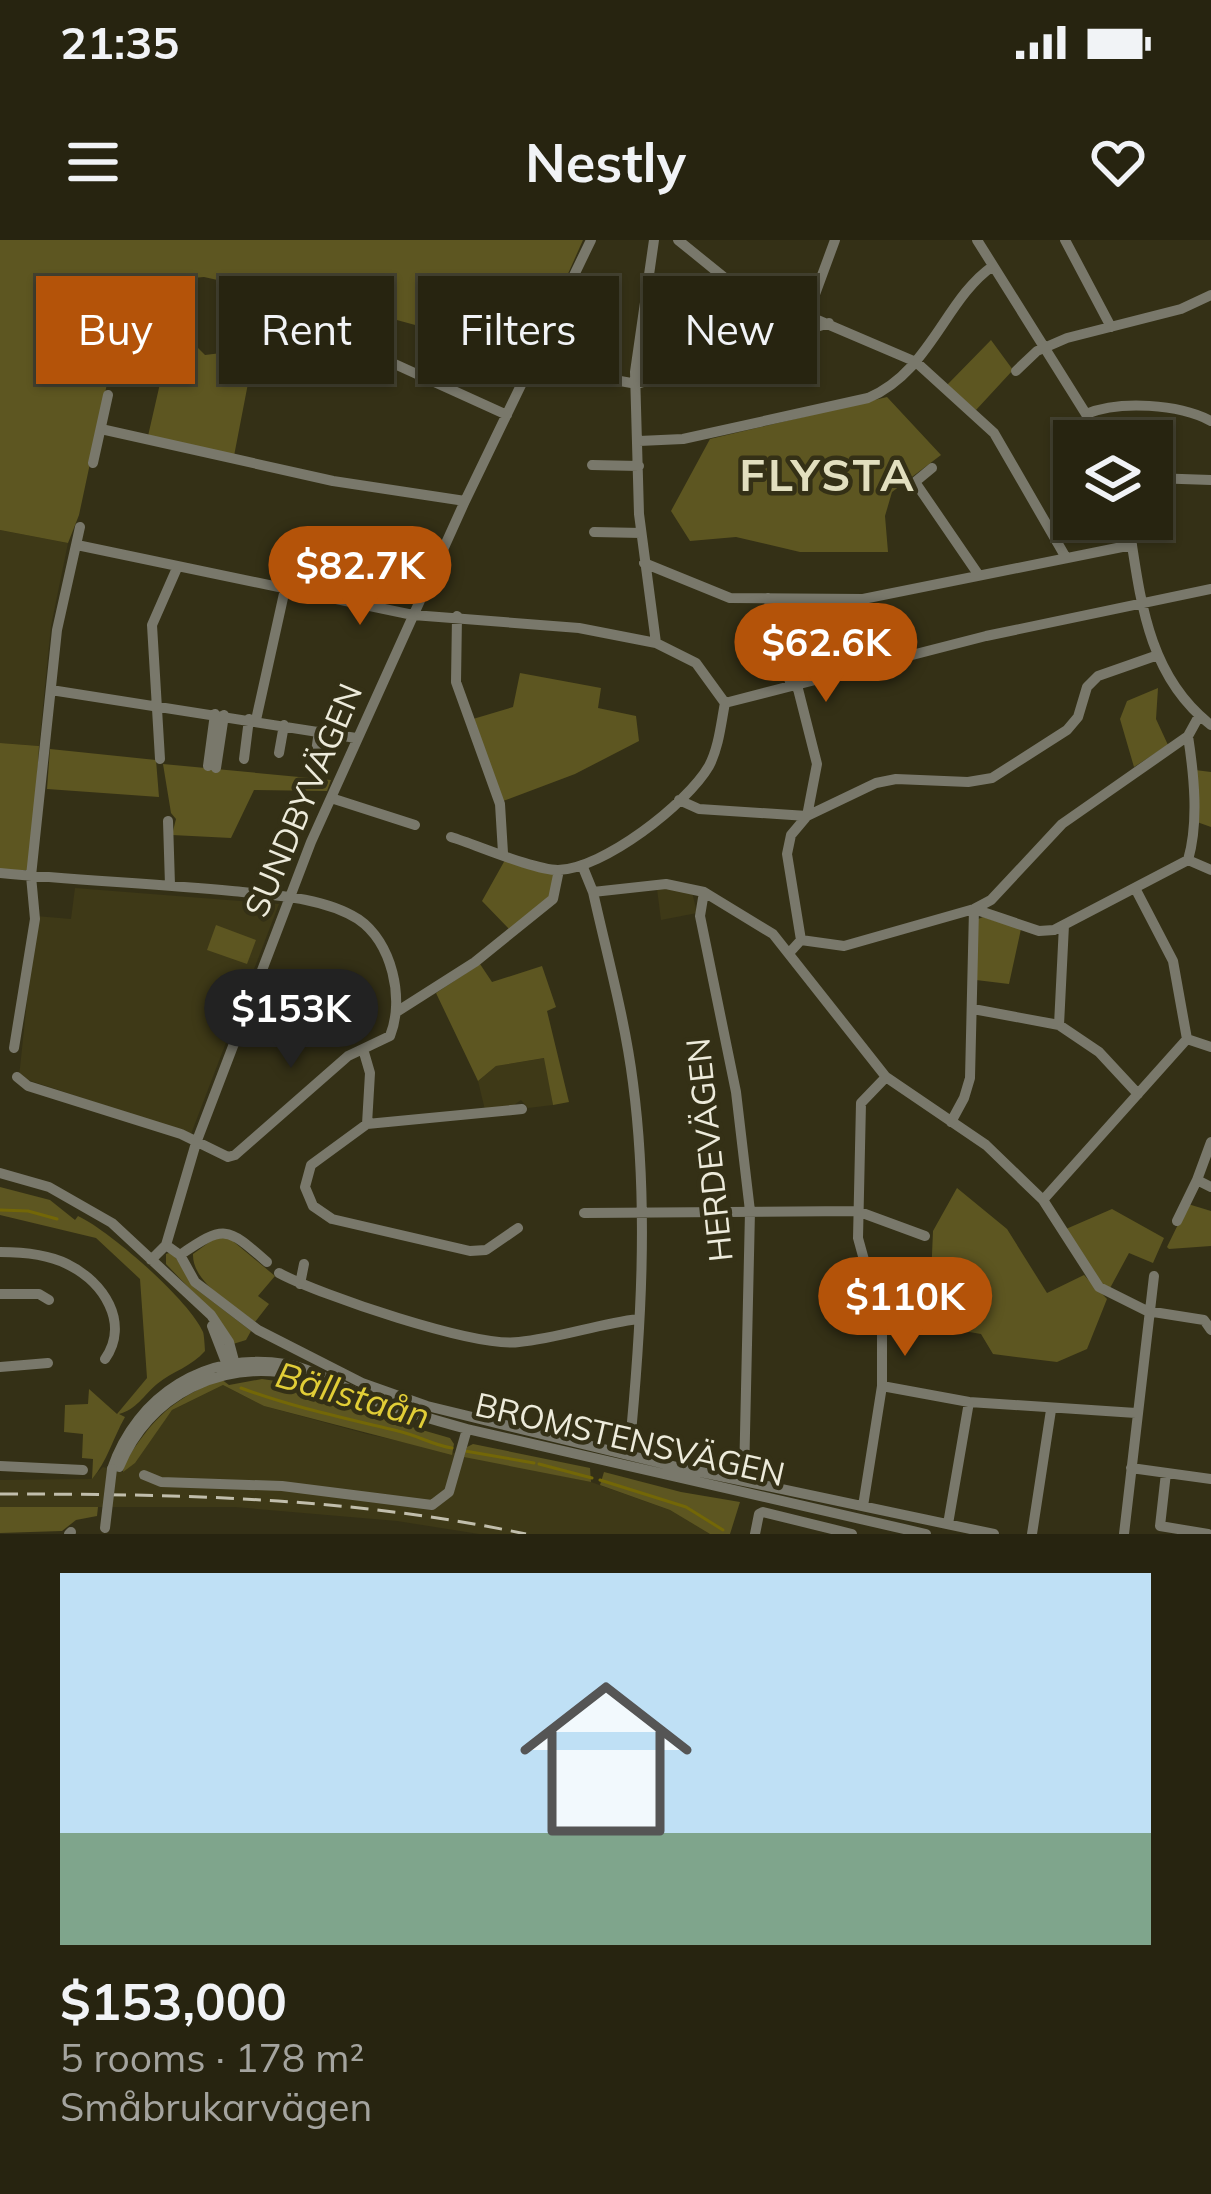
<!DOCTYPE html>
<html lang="en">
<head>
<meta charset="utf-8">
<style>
	body { margin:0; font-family:Mulish,sans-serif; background:#2f2c19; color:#f1f3f6; height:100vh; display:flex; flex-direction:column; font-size:45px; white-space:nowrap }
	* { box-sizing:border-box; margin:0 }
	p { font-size:39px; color:#a4a49f }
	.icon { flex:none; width:66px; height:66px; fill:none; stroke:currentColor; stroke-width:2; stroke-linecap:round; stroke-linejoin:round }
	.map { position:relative; height:1294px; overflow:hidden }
	.drawer { display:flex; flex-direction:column; background:#272410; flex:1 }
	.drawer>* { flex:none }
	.guide { position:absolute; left:36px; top:36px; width:1140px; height:108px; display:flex; gap:24px }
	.buttons { position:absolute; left:1053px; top:180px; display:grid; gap:24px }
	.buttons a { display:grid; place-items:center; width:120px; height:120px; border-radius:0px; background:#272410; box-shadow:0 3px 9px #0004,0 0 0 3px #434130; font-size:60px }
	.price { position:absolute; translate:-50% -102px; padding:0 27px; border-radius:42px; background:#b45309; color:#fff; font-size:39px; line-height:78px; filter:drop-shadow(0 3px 6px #0008) }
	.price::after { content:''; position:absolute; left:50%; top:72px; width:36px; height:27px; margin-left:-18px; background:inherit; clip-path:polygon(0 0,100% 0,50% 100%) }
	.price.on { background:#222; color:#fff }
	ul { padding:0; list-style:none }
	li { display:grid; align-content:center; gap:24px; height:636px; padding:0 60px }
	li span { display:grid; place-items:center; height:372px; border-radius:0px; color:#555 }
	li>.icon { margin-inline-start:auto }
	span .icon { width:216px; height:216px; fill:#fffc; stroke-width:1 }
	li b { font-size:51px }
	.chip { padding:0 42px; border-radius:0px; background:#272410; box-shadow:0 3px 9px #0004,0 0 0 3px #434130; font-size:42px; line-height:108px }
	.chip.on { background:#b45309; color:#fff }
	.status { display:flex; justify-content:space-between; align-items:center; height:84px; padding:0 60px; background:#272410; direction:ltr }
	.status svg { height:33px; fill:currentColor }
	header { display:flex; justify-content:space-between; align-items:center; height:156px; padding:0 60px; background:#272410; font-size:54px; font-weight:700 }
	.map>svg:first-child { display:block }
	.built { fill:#3e3917 }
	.green { fill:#5d5621 }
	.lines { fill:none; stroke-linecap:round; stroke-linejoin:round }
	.stream { stroke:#736707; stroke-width:3 }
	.minor { stroke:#79786b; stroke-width:10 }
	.rail { stroke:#c1beac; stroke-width:3; stroke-dasharray:18 9; stroke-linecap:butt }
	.minor-bridge { stroke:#79786b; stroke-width:10 }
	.labels { text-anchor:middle; stroke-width:9; stroke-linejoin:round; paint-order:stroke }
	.street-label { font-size:33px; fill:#edebdb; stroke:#343016 }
	.water-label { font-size:36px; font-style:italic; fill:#e1cd37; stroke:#343016 }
	.district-label { font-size:45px; font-weight:bold; letter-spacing:3px; fill:#e2dfbf; stroke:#343016 }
</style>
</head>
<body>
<div class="status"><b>21:35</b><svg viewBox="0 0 49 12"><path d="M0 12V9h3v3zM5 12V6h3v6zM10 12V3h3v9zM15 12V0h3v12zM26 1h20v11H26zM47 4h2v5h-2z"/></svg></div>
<header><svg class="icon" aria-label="menu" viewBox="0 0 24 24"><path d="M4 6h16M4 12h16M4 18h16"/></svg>Nestly<svg class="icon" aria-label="heart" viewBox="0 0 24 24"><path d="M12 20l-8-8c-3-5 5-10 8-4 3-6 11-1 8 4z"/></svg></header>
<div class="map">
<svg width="1211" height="1294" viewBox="0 0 1211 1294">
	<rect width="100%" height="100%" fill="#343016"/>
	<!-- built -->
	<path class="built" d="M0 290 68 303 51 386 39 506 0 503Z
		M75 648 279 664 191 894 19 837 36 676 71 679Z
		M670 648 692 652 697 673 661 680 657 649Z
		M545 818 553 865 528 868 521 860 510 868 485 870 478 841 496 826Z
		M223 1145 264 1166 367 1194 591 1242 670 1270 710 1294H479L397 1281 235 1267H0V1240L91 1239 103 1227 123 1232 172 1170Z"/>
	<!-- green -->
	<path class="green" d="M0 0H583L563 45 529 35 515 43 492 100 474 101 349 67 316 73 310 86 280 79 277 65 283 58 274 59 253 41 238 54 222 41 204 37 65 49 72 63 120 82 180 90 205 115 246 110 270 91 290 90 250 133 234 216 148 196 164 126 111 125 79 275 68 303 0 290Z
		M991 100 1013 130 976 170 947 145Z
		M887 157 941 215 892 252 885 276 888 312H800L736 297 690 301 671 271 710 199Z
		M520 433 601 448 598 468 636 476 639 501 575 534 503 561 473 479 513 467Z
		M1158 448 1156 479 1168 505 1134 527 1120 479 1127 461Z
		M0 503 39 506 32 630H0Z
		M50 509 156 520 159 557 47 549Z
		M163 524 331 540 327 551 254 550 231 598 172 595 176 579 171 573Z
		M1195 530 1211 532V587L1197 582Z
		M505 620 555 635 549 657 511 691 482 661Z
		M983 677 1021 689 1009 744 976 740 978 679Z
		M216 685 256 700 247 724 207 710Z
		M480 724 492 742 542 726 556 767 547 771 569 862 553 865 544 818 496 826 478 841 436 753Z
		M0 947 50 960 75 980 78 976C110 991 189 1060 203 1092 204 1094 205 1109 205 1111 191 1127 173 1131 157 1144 143 1156 137 1169 119 1174L125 1177C113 1198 107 1222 92 1239L93 1219 82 1218 83 1194 64 1192 65 1165 88 1164 89 1149 117 1174 147 1138 140 1039 96 998 0 975Z
		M957 948 1007 989 1047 1053 1084 1035 1107 1059 1087 1109 1057 1122 993 1114 981 1094 929 1085 933 991Z
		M1188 964 1211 971V1006L1169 1009 1167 1007Z
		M1112 969 1164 998 1153 1023 1129 1013 1109 1050 1094 1037 1066 989Z
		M228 997 275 1036 258 1056 269 1064 255 1082C234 1065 192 1043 193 1014L215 998Z
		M172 1012 196 1049 251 1091 246 1100 233 1104 216 1076 166 1024V1014Z
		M221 1139 229 1145 262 1139 283 1142 370 1175 450 1198 454 1204 452 1215 264 1166 223 1145 172 1170 135 1223 123 1232 124 1224C153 1178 170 1161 221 1139Z
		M473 1204 590 1228 591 1242 464 1217 467 1207Z
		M604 1232 681 1252 740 1262 730 1294H710L670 1270 600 1245Z
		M0 1267H98L97 1276 76 1280 62 1291 0 1293Z"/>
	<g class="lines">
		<!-- stream -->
		<path class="stream" d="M0 970 28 971 57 979
			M241 1148C292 1167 344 1178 398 1191 417 1195 432 1205 452 1208
			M465 1211 534 1223
			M539 1224 592 1238
			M600 1240 686 1267 723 1290"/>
		<!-- minor -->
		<path class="minor" d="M654 0 635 132 639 274 656 403
			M678 0 731 43 916 122 994 193 1065 316
			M977 0 1086 174 1099 201
			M1065 0 1111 87
			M228 54 261 82 306 90 355 106 507 175
			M807 76 835 0
			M530 125 637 144 829 83
			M1016 131 1037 111 1067 98 1181 69 1211 55
			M1086 174C1120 160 1179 164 1211 181
			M101 189 333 241 465 261
			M639 201 683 199 868 158C931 131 945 59 993 26
			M93 223 108 155
			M592 225 639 226
			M932 228 915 242 978 334
			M1152 238 1211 240
			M1128 279C1140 355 1146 435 1211 485
			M594 292 641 293
			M77 305 413 375 579 388 656 403 696 423 725 463C721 483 719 507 709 526 687 564 603 629 558 630 534 630 477 605 451 597
			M644 323 730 358 863 359 1132 305
			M768 358 790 442 798 449 817 524 807 576 791 595 787 614 801 700
			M457 376 456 442 500 564 503 613
			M51 450 356 498
			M725 463 986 396 1211 349
			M256 480 285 349
			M279 513 284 485
			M160 519 152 385 177 328
			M244 519 249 479
			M315 519 319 491
			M208 526 215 474
			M216 528 224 475
			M331 558 415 585
			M679 560 699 569 807 576 876 543 896 539 968 542 992 538 1067 490 1078 477 1087 447 1098 436 1158 415
			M168 581 170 645
			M1188 620C1199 582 1194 535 1188 496
			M1188 620 1211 630
			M582 625 593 652C607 715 625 779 633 843 649 965 641 1092 629 1214
			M0 633C77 640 154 644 232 651 272 655 323 657 358 679 392 702 405 759 390 796L348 816 235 915 228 917 181 894 28 846 17 837
			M1135 648 1173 721 1187 799
			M593 652 666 644 704 652 773 694 886 837 986 905 1043 960 1099 1047 1147 1071 1204 1080 1211 1090
			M704 652 700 676 736 852 750 971 744 1238
			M791 711 801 700 844 706 974 669 991 660 1062 584 1188 496 1199 476
			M973 769 1059 785 1099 812 1138 854
			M398 771 475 722 553 659 559 630
			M1059 785 1064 685
			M1187 799 1211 807
			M14 808 35 679 31 636 57 390 80 287
			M363 809 370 833 367 884 311 925 305 947 313 966 332 979 470 1011 486 1010 518 988
			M951 882 964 858 970 838 974 669 1039 691 1054 690 1188 620
			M367 884 522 869
			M1211 902 1197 940 1211 947
			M0 933 49 947 112 983 211 1075 229 1102 237 1132
			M1043 960 1187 799
			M584 973 857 971 925 996
			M1177 981 1197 940
			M166 1005 180 1015 195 1042 258 1090 362 1143 427 1166 677 1227 994 1294
			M0 1012C22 1012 47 1014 67 1024 104 1042 130 1083 105 1119
			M180 1015C225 984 227 987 267 1022
			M151 1020 166 1005 196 903 311 602 465 261 591 0
			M279 1033C320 1055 476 1108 519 1102 559 1098 598 1084 638 1079
			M300 1044 304 1024
			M0 1054H39L49 1060
			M212 1086 229 1130
			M0 1127 48 1123
			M882 1146 969 1162 1136 1173
			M0 1226 83 1230
			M119 1227C150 1153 222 1119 299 1135
			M1131 1228 1211 1239
			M112 1229C137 1155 207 1111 285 1124 314 1129 342 1147 370 1159 402 1171 434 1180 467 1189L926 1294
			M1166 1233 1160 1286 1208 1294
			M144 1235 161 1242 282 1246 432 1265 449 1252 467 1189
			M863 1266 882 1146V1085L858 998 861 863 886 837
			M948 1284 969 1162
			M69 1294 71 1292
			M755 1294 759 1274 763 1272 852 1294
			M1032 1294 1051 1170
			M1124 1294 1154 1036"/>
		<!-- rail -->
		<path class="rail" d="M0 1254C178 1254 351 1257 526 1294"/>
		<!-- minor-bridge -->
		<path class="minor-bridge" d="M105 1288 112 1229"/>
	</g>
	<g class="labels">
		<!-- street labels -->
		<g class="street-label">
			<text transform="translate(303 560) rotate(-67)" y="12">SUNDBYVÄGEN</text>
			<text transform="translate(709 910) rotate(-96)" y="12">HERDEVÄGEN</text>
			<text transform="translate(630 1199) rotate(13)" y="12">BROMSTENSVÄGEN</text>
		</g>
		<!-- water labels -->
		<g class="water-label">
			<text transform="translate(353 1155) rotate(16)" y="13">Bällstaån</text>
		</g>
		<!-- district labels -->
		<g class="district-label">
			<text x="828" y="251">FLYSTA</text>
		</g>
	</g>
</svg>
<div class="buttons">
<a><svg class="icon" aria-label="layers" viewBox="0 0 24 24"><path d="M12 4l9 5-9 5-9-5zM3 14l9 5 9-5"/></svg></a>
</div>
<b class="price" style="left:360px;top:388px">$82.7K</b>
<b class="price" style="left:826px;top:465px">$62.6K</b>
<b class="price on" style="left:291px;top:831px">$153K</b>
<b class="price" style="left:905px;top:1119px">$110K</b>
<div class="guide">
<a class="chip on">Buy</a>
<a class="chip">Rent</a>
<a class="chip">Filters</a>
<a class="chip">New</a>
</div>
</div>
<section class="drawer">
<ul>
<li><span style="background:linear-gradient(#bfe0f5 70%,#7fa58c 0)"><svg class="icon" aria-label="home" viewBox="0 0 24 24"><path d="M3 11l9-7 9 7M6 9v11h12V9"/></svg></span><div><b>$153,000</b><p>5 rooms · 178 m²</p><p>Småbrukarvägen</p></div></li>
</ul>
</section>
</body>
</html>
